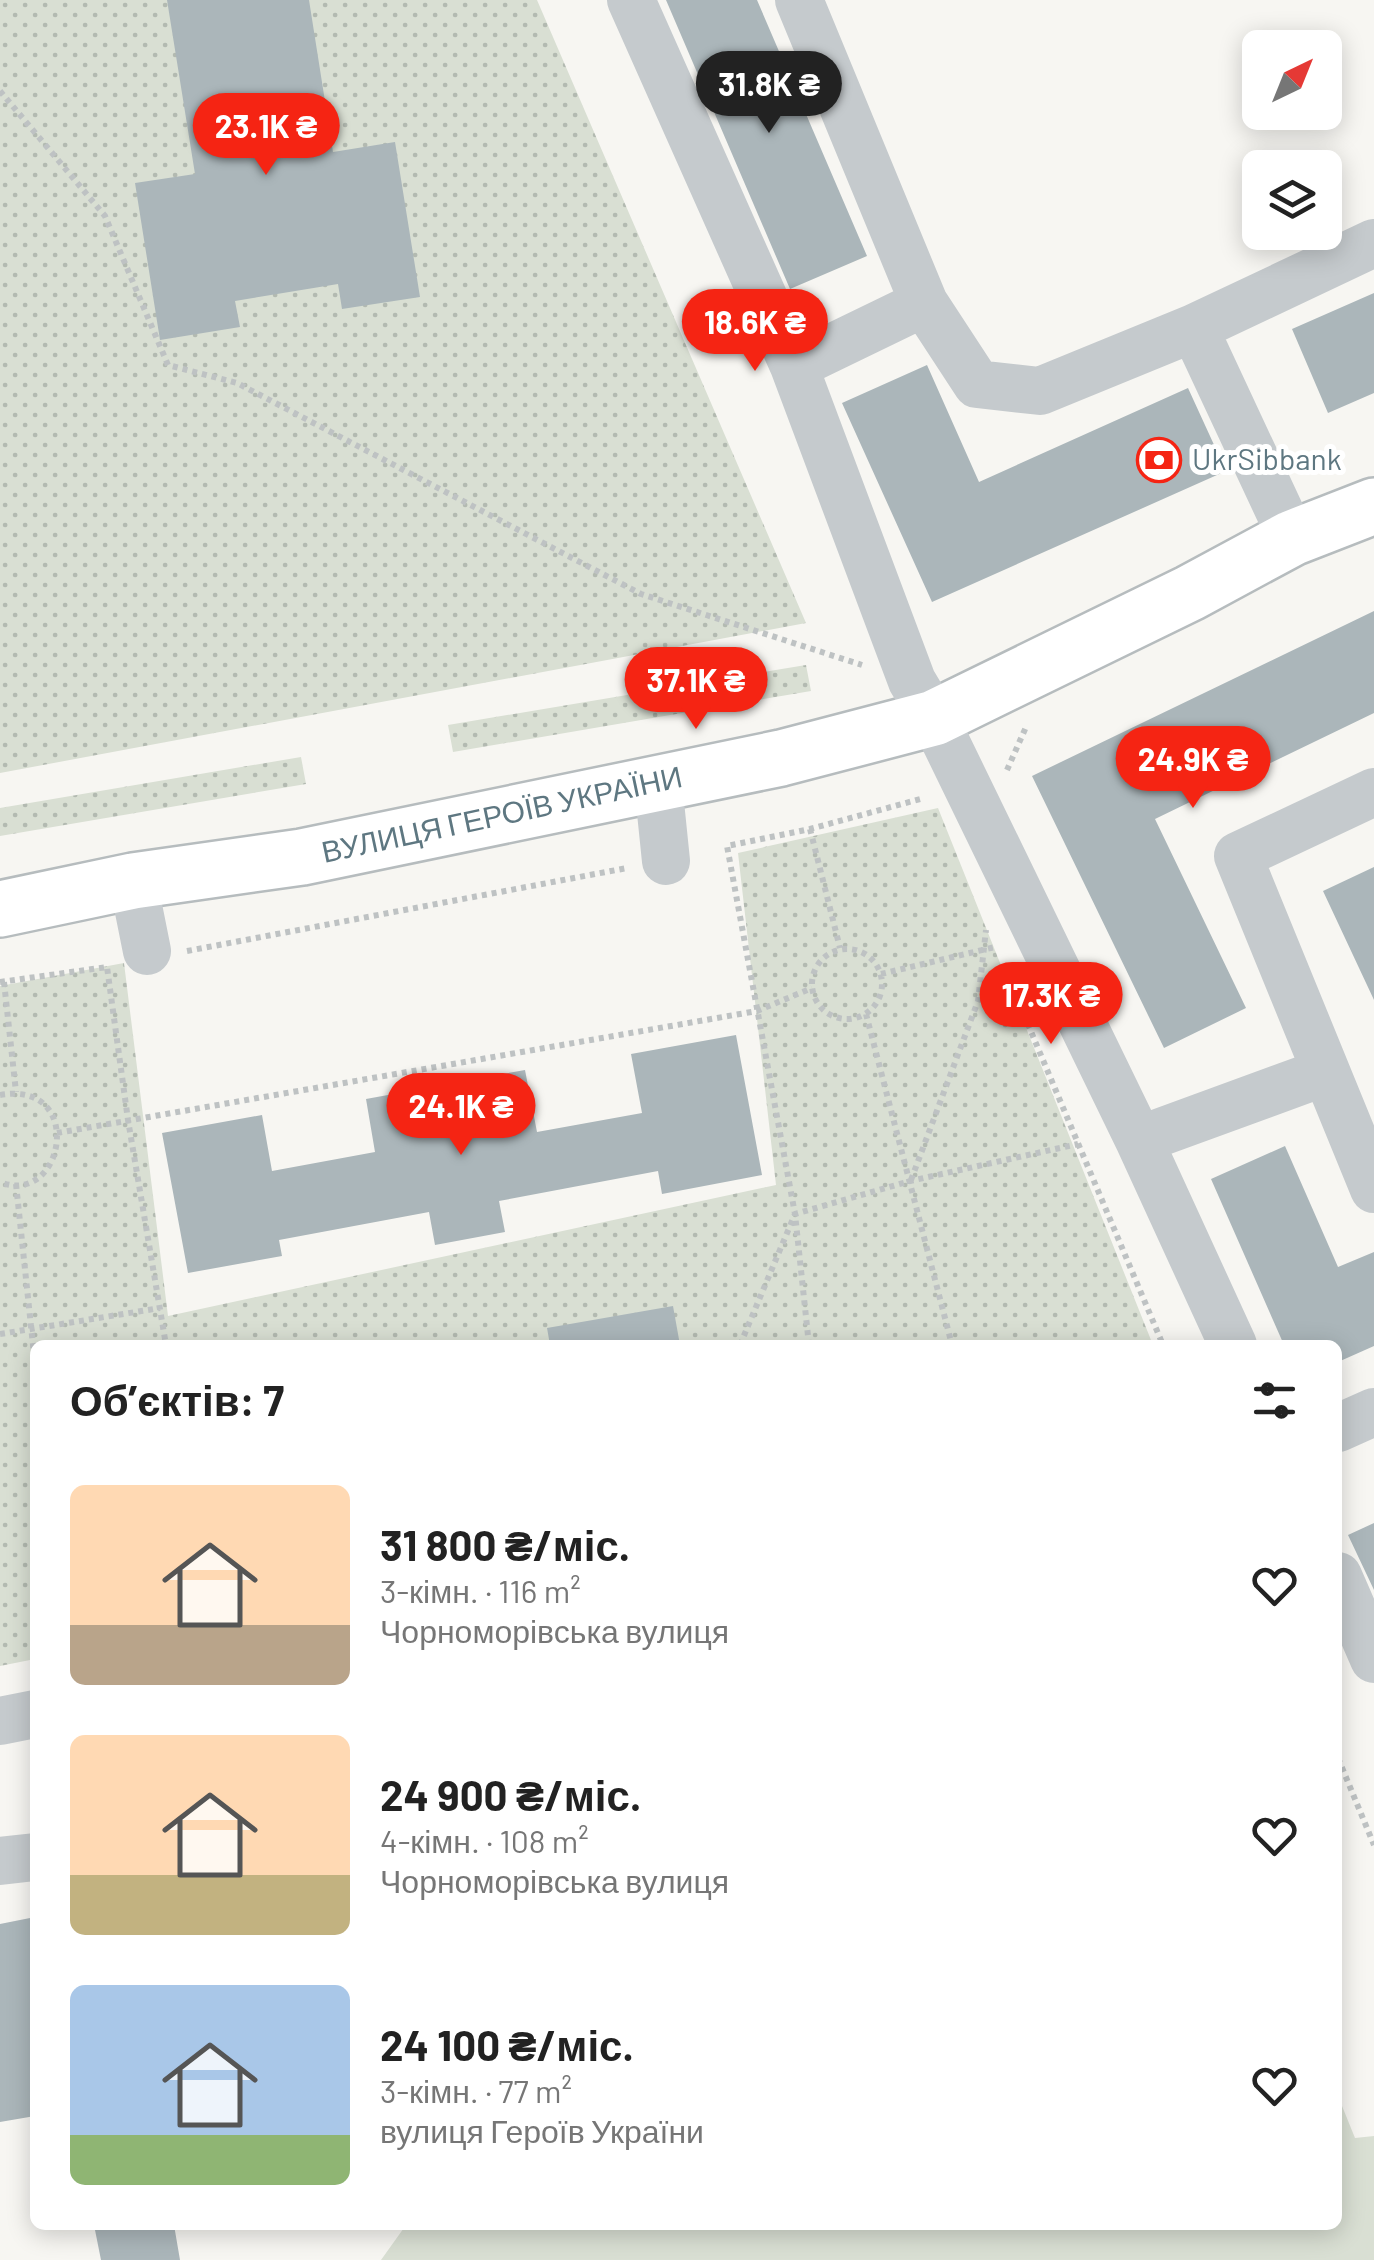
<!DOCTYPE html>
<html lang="uk">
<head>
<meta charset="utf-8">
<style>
	body { margin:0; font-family:Barlow,sans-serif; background:#f2f2f2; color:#222; height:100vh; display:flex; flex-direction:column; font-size:38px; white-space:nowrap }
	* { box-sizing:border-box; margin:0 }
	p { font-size:32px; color:#767676 }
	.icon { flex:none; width:55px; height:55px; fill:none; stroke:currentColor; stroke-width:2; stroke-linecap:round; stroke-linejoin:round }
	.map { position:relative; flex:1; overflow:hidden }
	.drawer { position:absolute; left:30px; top:1340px; width:1312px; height:890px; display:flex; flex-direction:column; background:#fff; border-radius:15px; box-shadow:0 5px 25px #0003 }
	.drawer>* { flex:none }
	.needle { width:65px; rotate:43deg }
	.tools { position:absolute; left:1242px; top:30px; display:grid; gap:20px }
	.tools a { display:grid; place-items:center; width:100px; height:100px; border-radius:15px; background:#fff; box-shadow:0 5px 25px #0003; font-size:50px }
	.price { position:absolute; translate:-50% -85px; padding:0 22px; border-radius:35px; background:#f52413; color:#fff; font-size:32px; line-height:65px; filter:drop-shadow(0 2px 5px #0008) }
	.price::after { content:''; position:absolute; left:50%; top:60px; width:30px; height:22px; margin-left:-15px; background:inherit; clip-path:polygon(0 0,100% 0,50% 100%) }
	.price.current { background:#222; color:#fff }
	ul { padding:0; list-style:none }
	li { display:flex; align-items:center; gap:30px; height:250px; padding:0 40px }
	li span { display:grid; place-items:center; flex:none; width:280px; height:200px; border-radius:15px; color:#555 }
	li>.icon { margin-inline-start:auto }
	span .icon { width:120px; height:120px; fill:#fffc; stroke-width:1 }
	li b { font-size:42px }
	h2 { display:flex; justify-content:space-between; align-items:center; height:120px; padding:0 40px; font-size:42px }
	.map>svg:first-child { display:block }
	.grass { fill:url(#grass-dots) }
	.garden { fill:#d9dfd3 }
	.building { fill:#abb6ba }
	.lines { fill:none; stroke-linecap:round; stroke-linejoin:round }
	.major-casing { stroke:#b6bcbe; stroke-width:60 }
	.path { stroke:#bec2c3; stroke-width:6; stroke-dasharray:5 5; stroke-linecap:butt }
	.minor { stroke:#c5cacd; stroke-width:48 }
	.major { stroke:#fff; stroke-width:55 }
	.labels { text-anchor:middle; stroke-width:10; stroke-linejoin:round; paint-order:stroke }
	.poi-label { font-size:30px; fill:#5e7781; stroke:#fff; text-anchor:start }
	.street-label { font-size:30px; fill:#5e7781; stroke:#fff }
</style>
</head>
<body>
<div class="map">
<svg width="1374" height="2260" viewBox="0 0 1374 2260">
	<defs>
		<pattern id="grass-dots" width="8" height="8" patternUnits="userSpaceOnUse" patternTransform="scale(2.5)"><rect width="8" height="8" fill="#d9dfd3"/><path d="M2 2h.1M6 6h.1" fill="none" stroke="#b3bab1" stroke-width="1.8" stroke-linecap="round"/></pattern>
	</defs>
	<rect width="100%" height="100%" fill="#f7f6f2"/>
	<!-- grass -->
	<path class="grass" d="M0 0H537L806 623 0 773Z
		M806 665 811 691 453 752 448 725Z
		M301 757 306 784 0 836V808Z
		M938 808 1153 1345H35V1659L0 1666V986L124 963 168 1316 776 1185 738 853Z"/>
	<!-- garden -->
	<path class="garden" d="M1338 2096 1355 2138 1374 2136V2260H381L406 2225H1338Z"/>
	<!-- building -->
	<path class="building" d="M167 0H309L333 152 395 142 420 297 342 309 338 284 235 301 240 327 160 340 135 183 195 174Z
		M666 0H757L867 256 790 289Z
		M1374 293V393L1328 413 1292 329Z
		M927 365 979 482 1188 388 1226 471 932 602 842 403Z
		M1374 611V713L1155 819 1246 1008 1164 1048 1032 776Z
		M1374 867V1000L1323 891Z
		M736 1035 762 1175 662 1194 658 1171 499 1201 505 1232 435 1245 429 1212 279 1240 282 1256 188 1273 162 1133 262 1115 272 1171 375 1152 366 1099 525 1070 537 1132 642 1113 631 1054Z
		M1285 1146 1338 1267 1374 1252V1346L1338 1362V1345H1284L1211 1179Z
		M673 1306 680 1345H550L547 1328Z
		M1374 1523V1590L1348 1535Z
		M35 1917V2116L0 2122V1924Z
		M94 2225H174L180 2260H101Z"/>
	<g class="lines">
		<defs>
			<path id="major" d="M0 909 133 881 302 857 781 758 934 718 1190 593 1292 538 1374 506"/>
		</defs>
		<!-- major casing -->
		<use href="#major" class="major-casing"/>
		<!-- path -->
		<path class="path" d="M0 91 105 216 168 365 237 383 641 594 862 665
			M1007 770 1026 727
			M810 829 840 948
			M812 984a35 35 0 1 1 70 0a35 35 0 1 1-70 0Z
			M187 951 627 868
			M881 974 995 947
			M0 982 107 967 128 1120 166 1345
			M4 982 16 1092
			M1016 996 1163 1345
			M866 1014 952 1345
			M0 1095C87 1080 64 1208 0 1182
			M57 1133 757 1011 812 988
			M911 1180 978 1001 986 930
			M16 1184 35 1364
			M0 1334 160 1308
			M740 1345 795 1214 727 846 810 829 924 798
			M809 1345 795 1214 910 1181 1078 1144
			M1338 1758 1374 1845"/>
		<!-- minor -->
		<path class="minor" d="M631 0 794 366 912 681 934 718 1139 1140 1233 1345
			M799 0 924 303 977 384 1040 391 1194 328 1374 243
			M1194 328 1292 538
			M794 366 924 303
			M658 783 666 861
			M1374 792 1238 856 1374 1189
			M133 881 147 951
			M1139 1140 1325 1072
			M1338 1428 1374 1412
			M1338 1576 1374 1659
			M0 1721 35 1714
			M0 1861 35 1857"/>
		<!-- major -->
		<use href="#major" class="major"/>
	</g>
	<!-- icons -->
	<defs>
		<symbol id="bank-ring" viewBox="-11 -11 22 22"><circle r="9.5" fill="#fff" stroke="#f52413" stroke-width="1.5"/><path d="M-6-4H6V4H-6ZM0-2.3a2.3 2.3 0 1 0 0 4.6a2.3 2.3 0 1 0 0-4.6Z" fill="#f52413"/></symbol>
	</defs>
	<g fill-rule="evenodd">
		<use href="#bank-ring" x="1134" y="435" width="50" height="50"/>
	</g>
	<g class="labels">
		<!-- poi labels -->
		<g class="poi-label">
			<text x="1192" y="470">UkrSibbank</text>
		</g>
		<!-- street labels -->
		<g class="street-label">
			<text transform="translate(502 815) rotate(-12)" y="10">ВУЛИЦЯ ГЕРОЇВ УКРАЇНИ</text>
		</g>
	</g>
</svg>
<div class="tools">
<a><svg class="needle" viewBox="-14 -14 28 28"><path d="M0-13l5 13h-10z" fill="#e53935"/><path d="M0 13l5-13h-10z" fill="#767676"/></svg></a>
<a><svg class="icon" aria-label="layers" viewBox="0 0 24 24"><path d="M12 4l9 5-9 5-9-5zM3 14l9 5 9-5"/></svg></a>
</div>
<b class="price current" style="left:769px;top:136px">31.8K ₴</b>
<b class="price" style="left:266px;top:178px">23.1K ₴</b>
<b class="price" style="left:755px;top:374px">18.6K ₴</b>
<b class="price" style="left:696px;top:732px">37.1K ₴</b>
<b class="price" style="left:1193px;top:811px">24.9K ₴</b>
<b class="price" style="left:1051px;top:1047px">17.3K ₴</b>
<b class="price" style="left:461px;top:1158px">24.1K ₴</b>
<section class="drawer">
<h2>Об’єктів: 7<svg class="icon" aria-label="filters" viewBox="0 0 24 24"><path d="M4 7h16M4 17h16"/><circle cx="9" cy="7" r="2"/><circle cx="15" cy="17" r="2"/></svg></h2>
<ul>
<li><span style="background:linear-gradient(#ffd9b3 70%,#b9a48a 0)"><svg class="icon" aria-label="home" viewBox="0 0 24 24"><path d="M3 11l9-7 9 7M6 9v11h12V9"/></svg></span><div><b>31 800 ₴/міс.</b><p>3-кімн. · 116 m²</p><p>Чорноморівська вулиця</p></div><svg class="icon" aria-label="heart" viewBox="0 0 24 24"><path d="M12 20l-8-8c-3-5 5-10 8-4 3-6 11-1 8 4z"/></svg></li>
<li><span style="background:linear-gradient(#ffd9b3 70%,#c2b280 0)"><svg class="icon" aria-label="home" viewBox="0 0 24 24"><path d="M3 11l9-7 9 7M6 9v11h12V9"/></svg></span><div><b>24 900 ₴/міс.</b><p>4-кімн. · 108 m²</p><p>Чорноморівська вулиця</p></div><svg class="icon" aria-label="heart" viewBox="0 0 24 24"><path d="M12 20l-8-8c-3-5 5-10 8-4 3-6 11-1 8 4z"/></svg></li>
<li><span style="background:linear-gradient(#a9c7e8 75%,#8fb573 0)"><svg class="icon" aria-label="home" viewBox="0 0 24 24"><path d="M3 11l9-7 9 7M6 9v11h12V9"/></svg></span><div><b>24 100 ₴/міс.</b><p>3-кімн. · 77 m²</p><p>вулиця Героїв України</p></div><svg class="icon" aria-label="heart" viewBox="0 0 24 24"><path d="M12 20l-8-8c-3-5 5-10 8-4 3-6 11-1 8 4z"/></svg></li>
</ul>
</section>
</div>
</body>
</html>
